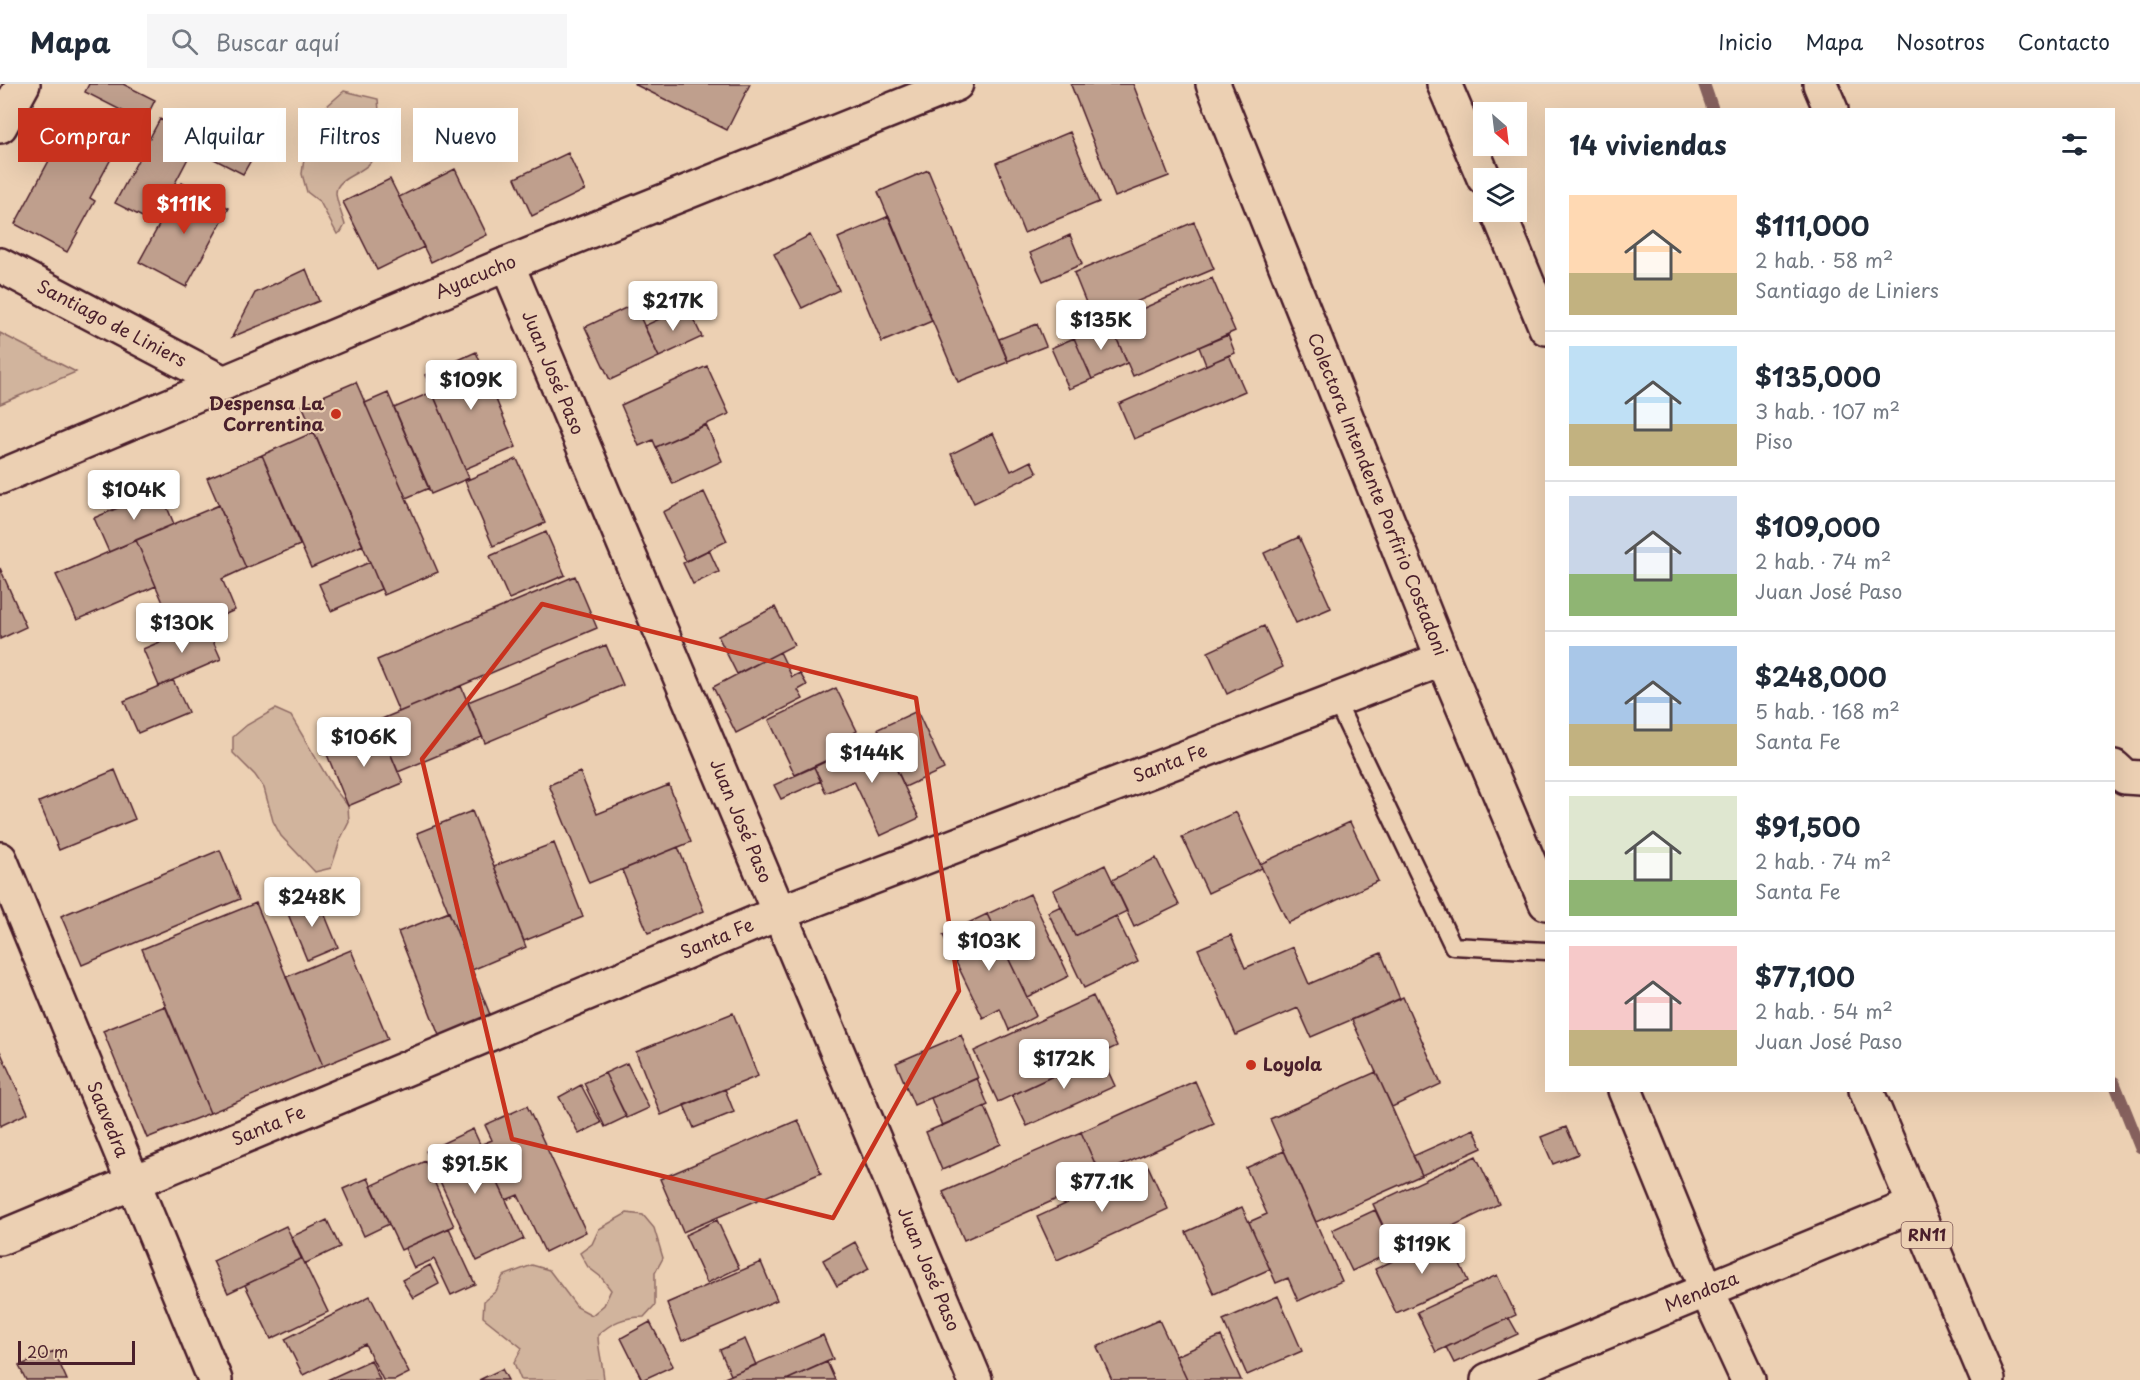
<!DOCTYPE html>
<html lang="es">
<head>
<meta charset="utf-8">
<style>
	body { margin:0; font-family:"Playpen Sans",sans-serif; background:#f6f6f7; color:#1f2937; height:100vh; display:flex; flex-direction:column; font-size:22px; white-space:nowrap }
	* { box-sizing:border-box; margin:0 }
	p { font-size:20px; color:#747a83 }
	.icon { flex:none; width:33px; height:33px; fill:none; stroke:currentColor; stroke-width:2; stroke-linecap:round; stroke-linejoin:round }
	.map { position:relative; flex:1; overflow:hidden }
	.side { position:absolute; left:1545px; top:24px; width:570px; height:984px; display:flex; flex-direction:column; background:#fff; border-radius:0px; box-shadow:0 6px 24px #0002 }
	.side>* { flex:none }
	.top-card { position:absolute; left:18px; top:24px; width:570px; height:54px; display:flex; gap:12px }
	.needle { width:39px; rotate:152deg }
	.controls { position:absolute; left:1473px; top:18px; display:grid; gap:12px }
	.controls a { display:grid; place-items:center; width:54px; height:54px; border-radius:0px; background:#fff; box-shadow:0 6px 24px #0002; font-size:30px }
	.scale { position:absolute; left:18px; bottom:15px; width:117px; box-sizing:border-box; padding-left:6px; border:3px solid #4a1f2b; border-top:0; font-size:16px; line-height:21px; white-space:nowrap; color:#4a1f2b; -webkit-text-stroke:4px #ecd0b3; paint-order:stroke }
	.price { position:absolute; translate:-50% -51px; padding:0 14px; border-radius:6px; background:#fff; color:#222; font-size:20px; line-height:39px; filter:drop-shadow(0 2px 3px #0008) }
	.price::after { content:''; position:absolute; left:50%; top:36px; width:18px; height:14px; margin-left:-9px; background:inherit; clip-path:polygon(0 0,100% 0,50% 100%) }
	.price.current { background:#c8321e; color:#fff }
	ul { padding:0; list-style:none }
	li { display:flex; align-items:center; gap:18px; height:150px; padding:0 24px }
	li+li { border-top:2px solid #e0e1e3 }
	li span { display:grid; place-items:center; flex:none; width:168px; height:120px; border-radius:0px; color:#555 }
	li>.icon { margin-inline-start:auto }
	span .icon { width:72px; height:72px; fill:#fffc; stroke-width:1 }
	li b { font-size:26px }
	h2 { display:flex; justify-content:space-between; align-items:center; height:72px; padding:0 24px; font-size:26px }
	.tag { padding:0 21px; border-radius:0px; background:#fff; box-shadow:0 6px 24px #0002; font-size:21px; line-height:54px }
	.tag.current { background:#c8321e; color:#fff }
	header { display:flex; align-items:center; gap:36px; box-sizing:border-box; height:84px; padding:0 30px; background:#fff; border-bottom:2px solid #e0e1e3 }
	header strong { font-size:28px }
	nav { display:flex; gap:33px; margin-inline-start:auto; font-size:21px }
	.search { width:420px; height:54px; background:#f6f6f7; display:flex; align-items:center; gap:15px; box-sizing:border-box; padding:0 21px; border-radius:0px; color:#747a83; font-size:22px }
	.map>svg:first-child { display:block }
	.green { fill:#d1b49d; stroke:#8e6a64; stroke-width:1.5 }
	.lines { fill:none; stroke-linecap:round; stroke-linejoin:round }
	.stream { stroke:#85605d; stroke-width:12 }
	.building { fill:#bf9f8d; stroke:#4a1f2b; stroke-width:1.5 }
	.lane-casing { stroke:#4a1f2b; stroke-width:21 }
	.street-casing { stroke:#4a1f2b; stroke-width:38 }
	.secondary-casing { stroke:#4a1f2b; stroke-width:38 }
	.highway-casing { stroke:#4a1f2b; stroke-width:38 }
	.lane { stroke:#ecd0b3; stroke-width:16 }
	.street { stroke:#ecd0b3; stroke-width:33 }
	.secondary { stroke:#ecd0b3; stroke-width:33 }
	.highway { stroke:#ecd0b3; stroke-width:33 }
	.marked { fill:none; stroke:#c8321e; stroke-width:4.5; stroke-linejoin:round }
	.poi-dot { fill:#c8321e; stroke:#ecd0b3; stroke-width:2 }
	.labels { text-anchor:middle; stroke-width:4.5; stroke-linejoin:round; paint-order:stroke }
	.shield { fill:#ecd0b3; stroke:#7b5454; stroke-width:1.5 }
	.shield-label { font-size:16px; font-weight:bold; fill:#4a1f2b }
	.street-label { font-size:18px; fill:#4a1f2b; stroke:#ecd0b3 }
	.poi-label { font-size:18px; font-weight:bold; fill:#4a1f2b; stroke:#ecd0b3; text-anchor:end }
</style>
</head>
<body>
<header>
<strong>Mapa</strong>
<div class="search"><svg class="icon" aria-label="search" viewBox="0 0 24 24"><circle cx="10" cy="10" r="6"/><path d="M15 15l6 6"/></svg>Buscar aquí</div>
<nav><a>Inicio</a><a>Mapa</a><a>Nosotros</a><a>Contacto</a></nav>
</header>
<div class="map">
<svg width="2140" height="1296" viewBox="0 0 2140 1296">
	<rect width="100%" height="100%" fill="#ecd0b3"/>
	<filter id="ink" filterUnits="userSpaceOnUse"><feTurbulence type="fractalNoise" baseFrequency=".0167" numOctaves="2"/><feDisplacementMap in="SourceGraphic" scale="12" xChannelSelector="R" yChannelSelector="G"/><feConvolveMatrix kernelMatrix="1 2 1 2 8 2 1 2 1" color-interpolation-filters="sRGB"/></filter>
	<g filter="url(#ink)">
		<!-- green -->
		<path class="green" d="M344 7 378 15C380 34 382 63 370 79 361 90 336 94 336 109 336 117 343 133 345 141L341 148 337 150 320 118 307 108 302 90 308 42 319 29Z
			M0 249 76 288 0 320Z
			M275 625 291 632 333 703 348 722 349 738 341 754 331 784 315 788 281 752 273 737 264 704 255 691 233 669V653L247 641Z
			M627 1129 643 1131 654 1144 663 1174 655 1189V1221L644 1233C624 1233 612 1238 598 1251 598 1267 603 1280 604 1296H521L514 1279 522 1264 483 1233 484 1217 496 1207 503 1192 532 1181 549 1186 577 1223 592 1231 604 1221 611 1206 601 1193 588 1183 580 1169 592 1160 599 1145Z"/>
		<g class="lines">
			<!-- stream -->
			<path class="stream" d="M1704 0 1713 26
				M2114 998 2140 1063"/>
		</g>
		<!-- building -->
		<path class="building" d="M89 0H123L155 16 144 38 85 8Z
			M634 0H750L727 46Z
			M1073 0H1133L1169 92 1115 113 1071 1Z
			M188 33 205 42 154 139 115 119 160 35 180 46Z
			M72 34 119 60 90 114 95 117 67 168 15 140Z
			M205 42 255 69 243 90 194 65Z
			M1070 48 1099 118 1024 149 996 79Z
			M568 69 585 106 532 132 515 94Z
			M455 85 487 151 431 178 399 113Z
			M928 86 1008 278 958 298 878 108Z
			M390 95 424 163 377 186 343 118Z
			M182 99 229 124 186 203 139 178Z
			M889 132 932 237 882 258 838 154Z
			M1194 138 1214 185 1093 236 1074 189Z
			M810 151 839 206 802 224 774 170Z
			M1070 151 1082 180 1043 197 1030 169Z
			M306 185 319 217 232 253 255 209Z
			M1212 194 1235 247 1133 292 1110 239Z
			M634 220 659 273 610 296 585 243Z
			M687 222 702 253 659 273 644 242Z
			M1110 239 1127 279 1092 295 1074 254Z
			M1037 240 1046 262 1008 277 999 255Z
			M1228 251 1235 269 1206 281 1199 263Z
			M1074 254 1092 295 1069 305 1051 264Z
			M476 268 516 363 465 385 425 291Z
			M1229 271 1245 307 1134 355 1119 320Z
			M707 282 729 330 656 363 653 356 639 362 621 321Z
			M356 298 438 488 384 511 302 321Z
			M432 308 469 394 431 410 394 324Z
			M388 309 429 404 406 414 365 319Z
			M706 341 722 377 673 400 656 363Z
			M314 348 363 461 311 484 262 371Z
			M993 349 1011 387 1031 377 1037 389 974 419 951 370Z
			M262 371 300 461 246 484 207 394Z
			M517 375 545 439 493 462 465 397Z
			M160 406 174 440 109 468 94 434Z
			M704 408 727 457 686 477 663 428Z
			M219 421 246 484 222 495 235 526 177 551 136 456Z
			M546 448 565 491 509 515 490 472Z
			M1299 453 1331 524 1296 539 1264 469Z
			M136 456 156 502 77 536 56 491Z
			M709 466 719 488 693 500 683 479Z
			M370 478 381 505 331 527 319 500Z
			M0 484 26 543 0 555Z
			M575 492 597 544 399 628 377 576Z
			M775 523 794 561 737 590 718 552Z
			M205 539 221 575 159 602 143 565Z
			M1264 542 1283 583 1227 610 1208 568Z
			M606 561 623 601 485 659 468 618Z
			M780 568 792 593 800 589 807 601 798 606 803 615 736 649 713 603Z
			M173 596 188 628 138 649 124 617Z
			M461 602 482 653 398 688 377 637Z
			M836 604 857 647 849 652 855 663 795 691 769 636Z
			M917 627 944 685 905 703 878 645Z
			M380 645 403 699 348 722 326 668Z
			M881 652 919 734 880 752 854 697 826 709 814 683Z
			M814 683 821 697 781 715 774 701Z
			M115 686 135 735 59 766 39 718Z
			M580 688 597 730 669 701 691 758 589 799 549 701Z
			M472 727 526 863 472 886 417 749Z
			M1236 728 1262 784 1208 809 1182 753Z
			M1350 738 1378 797 1288 839 1260 780Z
			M554 759 583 833 524 857 494 782Z
			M678 763 704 827 648 849 622 786Z
			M220 766 240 815 82 881 61 832Z
			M1156 774 1179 821 1134 843 1112 796Z
			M1105 781 1127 827 1075 852 1053 806Z
			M1030 810 1069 892 1027 913 987 830Z
			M317 812 338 863 307 876 286 825Z
			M256 819 323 982 210 1029 142 865Z
			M1061 822 1075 852 1116 832 1138 878 1084 904 1048 828Z
			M449 828 491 933 440 954 398 848Z
			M987 830 1036 932 1009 946 1000 925 983 934 943 851Z
			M1231 851 1245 884 1293 863 1309 900 1381 869 1400 915 1311 953 1298 924 1236 951 1198 865Z
			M351 866 388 955 323 982 286 893Z
			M1093 912 1117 962 998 1018 974 967Z
			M1403 913 1441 1000 1392 1023 1352 936Z
			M165 922 210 1029 147 1054 103 947Z
			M733 929 758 992 661 1031 636 968Z
			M961 951 978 994 914 1021 896 979Z
			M0 967 28 1029 0 1042Z
			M1100 970 1115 1002 1027 1042 1012 1011Z
			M627 979 649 1024 627 1034 605 989Z
			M1376 988 1422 1091 1316 1138 1270 1035Z
			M605 989 626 1033 605 1043 584 999Z
			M977 994 988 1021 942 1042 931 1014Z
			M1195 997 1214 1040 1100 1091 1081 1048Z
			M581 1001 601 1039 579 1050 559 1013Z
			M725 1005 734 1028 694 1044 684 1021Z
			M527 1022 586 1148 545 1168 518 1111 506 1116 480 1061 492 1056 485 1041Z
			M985 1023 1001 1060 942 1086 926 1048Z
			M798 1036 821 1089 683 1148 660 1095Z
			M1566 1043 1578 1070 1553 1080 1541 1053Z
			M473 1045 524 1155 477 1177 426 1067Z
			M1474 1045 1482 1064 1422 1091 1413 1072Z
			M1081 1048 1102 1095 964 1156 943 1108Z
			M1284 1067 1342 1197 1298 1217 1288 1194 1276 1199 1249 1138 1267 1130 1246 1084Z
			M1476 1072 1499 1120 1396 1169 1373 1120Z
			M425 1077 454 1142 401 1166 371 1102Z
			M1148 1082 1168 1125 1057 1176 1037 1133Z
			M368 1094 389 1140 364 1152 343 1105Z
			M1242 1123 1270 1185 1214 1210 1186 1148Z
			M1375 1126 1394 1167 1352 1187 1332 1146Z
			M327 1136 340 1163 304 1180 291 1153Z
			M717 1136 739 1184 707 1199 685 1151Z
			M286 1142 302 1174 228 1209 213 1177Z
			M449 1144 475 1200 451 1211 434 1175 414 1184 405 1164Z
			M1447 1152 1468 1197 1396 1229 1375 1185Z
			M855 1158 869 1185 837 1202 823 1176Z
			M302 1174 328 1228 271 1255 245 1201Z
			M761 1178 777 1216 682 1257 667 1219Z
			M430 1181 439 1200 413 1214 402 1196Z
			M1497 1191 1516 1231 1436 1268 1417 1228Z
			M370 1212 409 1289 395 1296H383L365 1260 303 1291 285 1255Z
			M1278 1212 1302 1267 1247 1291 1223 1236Z
			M1509 1234 1518 1250 1454 1279 1446 1263Z
			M1159 1236 1187 1296H1112L1097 1263Z
			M650 1238 673 1282 642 1296 621 1254Z
			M823 1251 833 1275 786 1296H720Z
			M1221 1252 1241 1296H1187L1176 1272Z
			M745 1255 756 1281 731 1291 720 1266Z
			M54 1267 67 1296H26L19 1282Z
			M371 1276 380 1296H327Z
			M827 1278 835 1296H786Z
			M502 1285 508 1296H479Z"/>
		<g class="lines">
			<defs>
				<path id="lane" d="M1336 617 1453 862 1546 867"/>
				<g id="street">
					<path id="s1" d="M1213 0 1443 575 1546 819"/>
					<path d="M1820 0 1831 26"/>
					<path d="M0 42 23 0"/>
					<path id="s2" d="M507 180 975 1296"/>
					<path id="s3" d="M0 181 224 299"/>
					<path d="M2114 683 2125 693 2140 694"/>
					<path id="s4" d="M0 775 215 1296"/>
					<path d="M1625 1006 1707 1207 1748 1296"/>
					<path id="s5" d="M0 1154 779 829 1443 575"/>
					<path id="s6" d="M1488 1296 1914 1121"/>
				</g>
				<g id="secondary">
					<path id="s7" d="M0 393 507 180 956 0"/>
				</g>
				<path id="highway" d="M1444 0 1484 94
					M1498 128 1546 244
					M1866 1006 1988 1296"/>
			</defs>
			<!-- lane casing -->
			<use href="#lane" class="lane-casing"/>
			<!-- street casing -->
			<use href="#street" class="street-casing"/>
			<!-- secondary casing -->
			<use href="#secondary" class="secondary-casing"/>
			<!-- highway casing -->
			<use href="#highway" class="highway-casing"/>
			<!-- lane -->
			<use href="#lane" class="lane"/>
			<!-- street -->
			<use href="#street" class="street"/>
			<!-- secondary -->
			<use href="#secondary" class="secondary"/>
			<!-- highway -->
			<use href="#highway" class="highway"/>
		</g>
	</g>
	<!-- marked area -->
	<path class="marked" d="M542 520 916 614 959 907 833 1134 512 1055 422 675Z"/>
	<!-- markers -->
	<g class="poi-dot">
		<circle cx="336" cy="330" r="6"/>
		<circle cx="1251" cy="981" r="6"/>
	</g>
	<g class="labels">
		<!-- shield labels -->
		<rect class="shield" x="1901.5" y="1138" width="51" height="26" rx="4.5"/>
		<g class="shield-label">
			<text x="1927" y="1157">RN11</text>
		</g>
		<!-- street labels -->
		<g class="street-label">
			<text dy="6" stroke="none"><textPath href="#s7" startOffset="516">Ayacucho</textPath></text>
			<text dy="6" stroke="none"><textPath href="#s3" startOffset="126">Santiago de Liniers</textPath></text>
			<text dy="6" stroke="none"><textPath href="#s2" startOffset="118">Juan José Paso</textPath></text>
			<text dy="6" stroke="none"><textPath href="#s1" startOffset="442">Colectora Intendente Porfirio Costadoni</textPath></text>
			<text dy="6" stroke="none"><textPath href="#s5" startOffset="1263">Santa Fe</textPath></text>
			<text dy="6" stroke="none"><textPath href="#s2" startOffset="604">Juan José Paso</textPath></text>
			<text dy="6" stroke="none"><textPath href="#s5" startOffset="777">Santa Fe</textPath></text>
			<text dy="6" stroke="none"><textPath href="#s4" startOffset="282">Saavedra</textPath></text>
			<text dy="6" stroke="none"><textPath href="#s5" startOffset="291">Santa Fe</textPath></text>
			<text dy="6" stroke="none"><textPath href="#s2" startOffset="1090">Juan José Paso</textPath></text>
			<text dy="6" stroke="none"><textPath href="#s6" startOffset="231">Mendoza</textPath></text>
		</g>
		<!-- poi labels -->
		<g class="poi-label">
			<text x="324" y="326">Despensa La<tspan x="324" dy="21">Correntina</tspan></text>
			<text x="1263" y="987" text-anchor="start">Loyola</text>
		</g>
	</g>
</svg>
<div class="controls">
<a><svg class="needle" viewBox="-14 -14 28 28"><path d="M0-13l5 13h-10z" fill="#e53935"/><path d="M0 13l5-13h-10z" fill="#747a83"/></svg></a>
<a><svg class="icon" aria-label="layers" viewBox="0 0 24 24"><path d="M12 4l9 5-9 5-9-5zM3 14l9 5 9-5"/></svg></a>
</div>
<div class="scale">20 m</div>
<b class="price current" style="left:184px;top:151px">$111K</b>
<b class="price" style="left:673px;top:248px">$217K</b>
<b class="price" style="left:1101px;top:267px">$135K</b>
<b class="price" style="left:471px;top:327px">$109K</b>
<b class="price" style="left:134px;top:437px">$104K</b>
<b class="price" style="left:182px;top:570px">$130K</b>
<b class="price" style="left:364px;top:684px">$106K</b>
<b class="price" style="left:872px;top:700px">$144K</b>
<b class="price" style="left:312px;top:844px">$248K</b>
<b class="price" style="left:989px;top:888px">$103K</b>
<b class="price" style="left:1064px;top:1006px">$172K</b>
<b class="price" style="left:475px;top:1111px">$91.5K</b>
<b class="price" style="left:1102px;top:1129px">$77.1K</b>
<b class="price" style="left:1422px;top:1191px">$119K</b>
<div class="top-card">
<a class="tag current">Comprar</a>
<a class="tag">Alquilar</a>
<a class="tag">Filtros</a>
<a class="tag">Nuevo</a>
</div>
<section class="side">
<h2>14 viviendas<svg class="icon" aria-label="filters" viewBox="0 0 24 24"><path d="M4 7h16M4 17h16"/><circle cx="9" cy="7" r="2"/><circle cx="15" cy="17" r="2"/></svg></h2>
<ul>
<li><span style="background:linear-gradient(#ffd9b3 65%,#c2b280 0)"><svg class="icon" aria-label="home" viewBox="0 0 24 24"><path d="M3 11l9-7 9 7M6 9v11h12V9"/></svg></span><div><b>$111,000</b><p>2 hab. · 58 m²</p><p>Santiago de Liniers</p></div></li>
<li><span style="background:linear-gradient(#bfe0f5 65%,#c2b280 0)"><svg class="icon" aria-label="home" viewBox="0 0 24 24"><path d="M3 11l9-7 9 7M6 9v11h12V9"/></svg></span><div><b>$135,000</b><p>3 hab. · 107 m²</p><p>Piso</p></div></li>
<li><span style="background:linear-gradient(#c9d6e8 65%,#8fb573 0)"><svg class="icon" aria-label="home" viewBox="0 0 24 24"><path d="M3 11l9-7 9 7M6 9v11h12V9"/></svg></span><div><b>$109,000</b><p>2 hab. · 74 m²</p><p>Juan José Paso</p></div></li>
<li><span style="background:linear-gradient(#a9c7e8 65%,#c2b280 0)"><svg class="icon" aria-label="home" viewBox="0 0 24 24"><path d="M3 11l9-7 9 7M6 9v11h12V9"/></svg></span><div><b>$248,000</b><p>5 hab. · 168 m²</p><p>Santa Fe</p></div></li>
<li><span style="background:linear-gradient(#dfe7d0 70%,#8fb573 0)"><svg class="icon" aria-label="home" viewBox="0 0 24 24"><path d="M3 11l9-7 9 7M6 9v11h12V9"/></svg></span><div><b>$91,500</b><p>2 hab. · 74 m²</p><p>Santa Fe</p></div></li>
<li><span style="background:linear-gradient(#f6c9c9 70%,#c2b280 0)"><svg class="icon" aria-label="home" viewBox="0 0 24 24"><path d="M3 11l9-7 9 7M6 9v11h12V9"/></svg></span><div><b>$77,100</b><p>2 hab. · 54 m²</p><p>Juan José Paso</p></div></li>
</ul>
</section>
</div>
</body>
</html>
